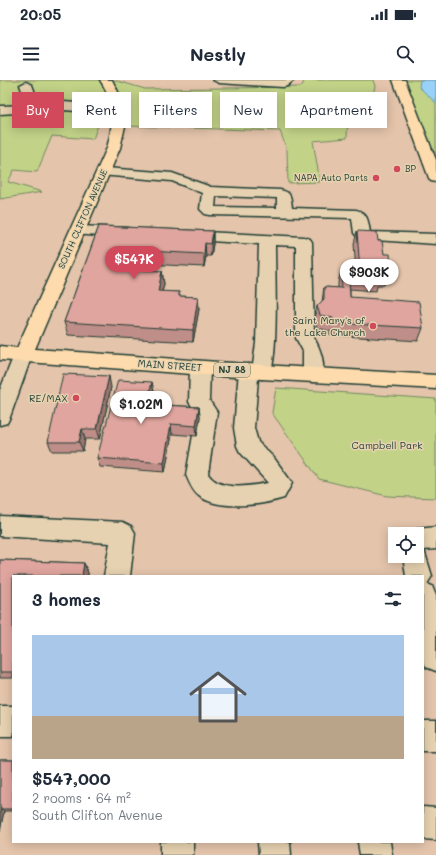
<!DOCTYPE html>
<html lang="en">
<head>
<meta charset="utf-8">
<style>
	body { margin:0; font-family:Mali,sans-serif; background:#f2f2f3; color:#1f2937; height:100vh; display:flex; flex-direction:column; font-size:15px; white-space:nowrap }
	* { box-sizing:border-box; margin:0 }
	p { font-size:13px; color:#747a83 }
	.icon { flex:none; width:22px; height:22px; fill:none; stroke:currentColor; stroke-width:2; stroke-linecap:round; stroke-linejoin:round }
	.map { position:relative; flex:1; overflow:hidden }
	.details { position:absolute; left:12px; top:495px; width:412px; height:268px; display:flex; flex-direction:column; background:#fff; border-radius:0px; box-shadow:0 2px 10px #0003 }
	.details>* { flex:none }
	.guide { position:absolute; left:12px; top:12px; width:412px; height:36px; display:flex; gap:8px }
	.fabs { position:absolute; left:388px; top:447px; display:grid; gap:8px }
	.fabs a { display:grid; place-items:center; width:36px; height:36px; border-radius:0px; background:#fff; box-shadow:0 2px 10px #0003; font-size:20px }
	.price { position:absolute; translate:-50% -34px; padding:0 9px; border-radius:14px; background:#fff; color:#222; font-size:13px; line-height:26px; filter:drop-shadow(0 1px 2px #0008) }
	.price::after { content:''; position:absolute; left:50%; top:24px; width:12px; height:9px; margin-left:-6px; background:inherit; clip-path:polygon(0 0,100% 0,50% 100%) }
	.price.active { background:#d1495b; color:#fff }
	ul { padding:0; list-style:none }
	li { display:grid; align-content:center; gap:8px; height:212px; padding:0 20px }
	li span { display:grid; place-items:center; height:124px; border-radius:0px; color:#555 }
	li>.icon { margin-inline-start:auto }
	span .icon { width:72px; height:72px; fill:#fffc; stroke-width:1 }
	li b { font-size:17px }
	h2 { display:flex; justify-content:space-between; align-items:center; height:48px; padding:0 20px; font-size:17px }
	.tag { padding:0 14px; border-radius:0px; background:#fff; box-shadow:0 2px 10px #0003; font-size:14px; line-height:36px }
	.tag.active { background:#d1495b; color:#fff }
	.status { display:flex; justify-content:space-between; align-items:center; height:28px; padding:0 20px; background:#fff; direction:ltr }
	.status svg { height:11px; fill:currentColor }
	header { display:flex; justify-content:space-between; align-items:center; height:52px; padding:0 20px; background:#fff; font-size:18px; font-weight:700 }
	.map>svg:first-child { display:block }
	.green { fill:#c2d388; stroke:#70885e }
	.water { fill:#98d2f8; stroke:#6896aa }
	.lines { fill:none; stroke-linecap:round; stroke-linejoin:round }
	.minor-casing { stroke:#1f3d34; stroke-width:3 }
	.major-casing { stroke:#1f3d34; stroke-width:3 }
	.highway-casing { stroke:#1f3d34; stroke-width:3 }
	.minor { fill:#e6d2b0; fill-rule:evenodd }
	.major { fill:#fedbac; fill-rule:evenodd }
	.highway { fill:#fedbac; fill-rule:evenodd }
	.wall { fill:#c08e88; stroke:#1f3d34 }
	.shaded-wall { fill:#9c746f; stroke:#1f3d34 }
	.building { fill:#dfa59e; stroke:#1f3d34 }
	.poi-dot { fill:#d1495b; stroke:#e6d2b0; stroke-width:1.5 }
	.labels { text-anchor:middle; stroke-width:3; stroke-linejoin:round; paint-order:stroke }
	.far-poi-label { font-size:9px; fill:#1f3d34; stroke:#e6d2b0; text-anchor:start }
	.far-street-label { font-size:9px; fill:#1f3d34; stroke:#e6d2b0 }
	.shield { fill:#e6d2b0; stroke:#5b6a59; stroke-width:1 }
	.shield-label { font-size:9px; font-weight:bold; fill:#1f3d34 }
	.poi-label { font-size:10px; fill:#1f3d34; stroke:#e6d2b0; text-anchor:end }
	.street-label { font-size:10px; fill:#1f3d34; stroke:#e6d2b0 }
	.park-label { font-size:10px; fill:#274438; stroke:#e6d2b0 }
</style>
</head>
<body>
<div class="status"><b>20:05</b><svg viewBox="0 0 49 12"><path d="M0 12V9h3v3zM5 12V6h3v6zM10 12V3h3v9zM15 12V0h3v12zM26 1h20v11H26zM47 4h2v5h-2z"/></svg></div>
<header><svg class="icon" aria-label="menu" viewBox="0 0 24 24"><path d="M4 6h16M4 12h16M4 18h16"/></svg>Nestly<svg class="icon" aria-label="search" viewBox="0 0 24 24"><circle cx="10" cy="10" r="6"/><path d="M15 15l6 6"/></svg></header>
<div class="map">
<svg width="436" height="775" viewBox="0 0 436 775">
	<rect width="100%" height="100%" fill="#e4c4ab"/>
	<filter id="ink" filterUnits="userSpaceOnUse"><feTurbulence type="fractalNoise" baseFrequency=".025" numOctaves="2"/><feDisplacementMap in="SourceGraphic" scale="8" xChannelSelector="R" yChannelSelector="G"/><feConvolveMatrix kernelMatrix="1 2 1 2 8 2 1 2 1" color-interpolation-filters="sRGB"/></filter>
	<g filter="url(#ink)">
		<!-- green -->
		<path class="green" d="M0 0H114L145 9 301 7 305 0H373L375 6 370 29H348L347 58 313 61 320 102 288 103 287 70 280 51 98 45 93 59 52 56 37 92 14 90 8 102 42 112 0 119Z
			M404 0H436V77Z
			M276 308 436 319V418L387 416 319 399 272 333Z"/>
		<!-- water -->
		<path class="water" d="M420 0H436V23L419 7Z"/>
		<g class="lines">
			<defs>
				<path id="minor" d="M213 0H294L287 6 283 7 219 3Z
					M26 2 32 5 39 24 63 22 119 26 125 30 119 34 63 30 0 34V26L27 25 20 5Z
					M105 88 172 93 211 107 280 110C291 112 291 117 292 128L356 130C368 133 368 141 370 152L436 154V164L359 159 354 153 352 138 210 135 205 134 200 129 202 113 172 101 100 95 98 92 100 89ZM216 116 277 118V128L215 127Z
					M78 146 127 148 132 150 135 153 132 156 127 158 73 154 70 151 73 148Z
					M183 151 304 157 310 159 312 162 314 258C321 270 327 287 320 300L313 302 306 300 303 295V271L296 258V166L275 165C275 191 279 279 269 297L262 299 258 298 254 348 258 362 274 378 292 403 284 418C262 425 219 431 199 416 193 412 189 402 186 395L197 333 189 322 190 288 193 283 200 281 207 283 210 288 209 320 217 332 208 394C220 412 249 406 268 403L240 372 237 366 234 348 239 291 242 286 249 284 253 285 256 263 259 164 177 159 175 156 177 153Z
					M23 268 30 270 32 275 10 337 7 343 0 345V310L16 270Z
					M0 436 123 442 131 446 135 453 130 496H104L110 463 0 456Z
					M436 447V469L424 470 432 496 427 504 432 506 436 516V591L426 587 423 579V496H406L403 476H417V454H408L409 452 417 449Z
					M0 626H13V656H0Z
					M423 641H436V671H423Z
					M423 727 436 728V760L423 759Z
					M161 762H193V775H161Z
					M258 762H290L291 775H259Z
					M358 762H390L392 775H360Z"/>
				<path id="major" d="M100 0H112L120 16 125 34V46L120 68 35 269 262 285 436 295V309L262 299 0 280V266L17 268 107 68C114 44 115 22 100 0Z"/>
				<path id="highway" d="M393 0H405L436 80V102L431 101 429 98Z"/>
			</defs>
			<!-- minor casing -->
			<use href="#minor" class="minor-casing"/>
			<!-- major casing -->
			<use href="#major" class="major-casing"/>
			<!-- highway casing -->
			<use href="#highway" class="highway-casing"/>
			<!-- minor -->
			<use href="#minor" class="minor"/>
			<!-- major -->
			<use href="#major" class="major"/>
			<!-- highway -->
			<use href="#highway" class="highway"/>
		</g>
		<!-- wall -->
		<path class="wall" d="M99 146 213 151V164L211 176H206L204 187 148 184 146 191H162L164 204 162 212H179V216L198 217 199 229 193 262 68 255 64 242Z
			M357 151 378 161 384 174 391 186 388 199H386L384 205H377L376 211 350 209V217L423 248 418 261 330 255V251L317 248 315 239 317 226 322 222 324 207 338 208V203L341 190 356 191 354 164Z
			M152 302 154 312 151 324 199 327 200 337 197 356 172 354 165 392 100 387 97 378Z
			M111 307 100 359H85L83 371H52L48 362Z
			M0 480 84 483 88 493V496H13V598H0Z
			M0 680H13V731H4L0 751Z"/>
		<!-- shaded-wall -->
		<path class="shaded-wall" d="M213 151V164L211 176V164Z
			M205 163 206 176 204 187V174Z
			M146 171 148 184 143 203 141 190Z
			M162 191 164 204 159 224 158 211Z
			M198 217 199 229 193 262V250Z
			M109 296 111 307 100 359 97 349Z
			M152 302 154 312 149 333 147 324Z
			M199 327 200 337 197 356 196 346Z
			M171 344 172 354 165 392 164 383Z
			M82 349 85 359 83 371 79 362Z
			M84 483 88 493V496H82Z
			M0 730 4 731 0 751Z"/>
		<!-- building -->
		<path class="building" d="M99 146 213 151 211 164 205 163 204 174 146 171 141 190 162 191 158 211 179 212V216L198 217 193 250 64 242Z
			M357 151 377 152 378 161H382L384 174H390L391 186H387L388 192H379V198L349 196 350 217 419 222 423 248 333 243V238L320 235 317 226 324 219V207L342 208 341 190 360 191Z
			M63 294 109 296 97 349H82L79 362H48Z
			M118 300 152 302 147 324 199 327 196 346 171 344 164 383 97 378Z
			M0 480 84 483 82 496H13V592H0Z
			M0 680H13V729H0Z"/>
	</g>
	<!-- markers -->
	<g class="poi-dot">
		<circle cx="397" cy="89" r="4"/>
		<circle cx="376" cy="98" r="4"/>
		<circle cx="373" cy="246" r="4"/>
		<circle cx="76" cy="318" r="4"/>
	</g>
	<g class="labels">
		<!-- far-poi labels -->
		<g class="far-poi-label">
			<text x="405" y="92">BP</text>
			<text x="368" y="101" text-anchor="end">NAPA Auto Parts</text>
		</g>
		<!-- far-street labels -->
		<g class="far-street-label">
			<text transform="translate(83 139) rotate(-66)" y="3">SOUTH CLIFTON AVENUE</text>
		</g>
		<!-- shield labels -->
		<rect class="shield" x="214" y="283" width="36" height="14" rx="3"/>
		<g class="shield-label">
			<text x="232" y="293">NJ 88</text>
		</g>
		<!-- poi labels -->
		<g class="poi-label">
			<text x="365" y="244">Saint Mary's of<tspan x="365" dy="12">the Lake Church</tspan></text>
			<text x="68" y="322">RE/MAX</text>
		</g>
		<!-- street labels -->
		<g class="street-label">
			<text transform="translate(170 285) rotate(4)" y="4">MAIN STREET</text>
		</g>
		<!-- park labels -->
		<g class="park-label">
			<text x="387" y="369">Campbell Park</text>
		</g>
	</g>
</svg>
<div class="fabs">
<a><svg class="icon" aria-label="locate" viewBox="0 0 24 24"><circle cx="12" cy="12" r="6"/><path d="M12 2v4M12 18v4M2 12h4M18 12h4"/></svg></a>
</div>
<b class="price active" style="left:134px;top:200px">$547K</b>
<b class="price" style="left:369px;top:213px">$903K</b>
<b class="price" style="left:141px;top:345px">$1.02M</b>
<div class="guide">
<a class="tag active">Buy</a>
<a class="tag">Rent</a>
<a class="tag">Filters</a>
<a class="tag">New</a>
<a class="tag">Apartment</a>
</div>
<section class="details">
<h2>3 homes<svg class="icon" aria-label="filters" viewBox="0 0 24 24"><path d="M4 7h16M4 17h16"/><circle cx="9" cy="7" r="2"/><circle cx="15" cy="17" r="2"/></svg></h2>
<ul>
<li><span style="background:linear-gradient(#a9c7e8 65%,#b9a48a 0)"><svg class="icon" aria-label="home" viewBox="0 0 24 24"><path d="M3 11l9-7 9 7M6 9v11h12V9"/></svg></span><div><b>$547,000</b><p>2 rooms · 64 m²</p><p>South Clifton Avenue</p></div></li>
</ul>
</section>
</div>
</body>
</html>
